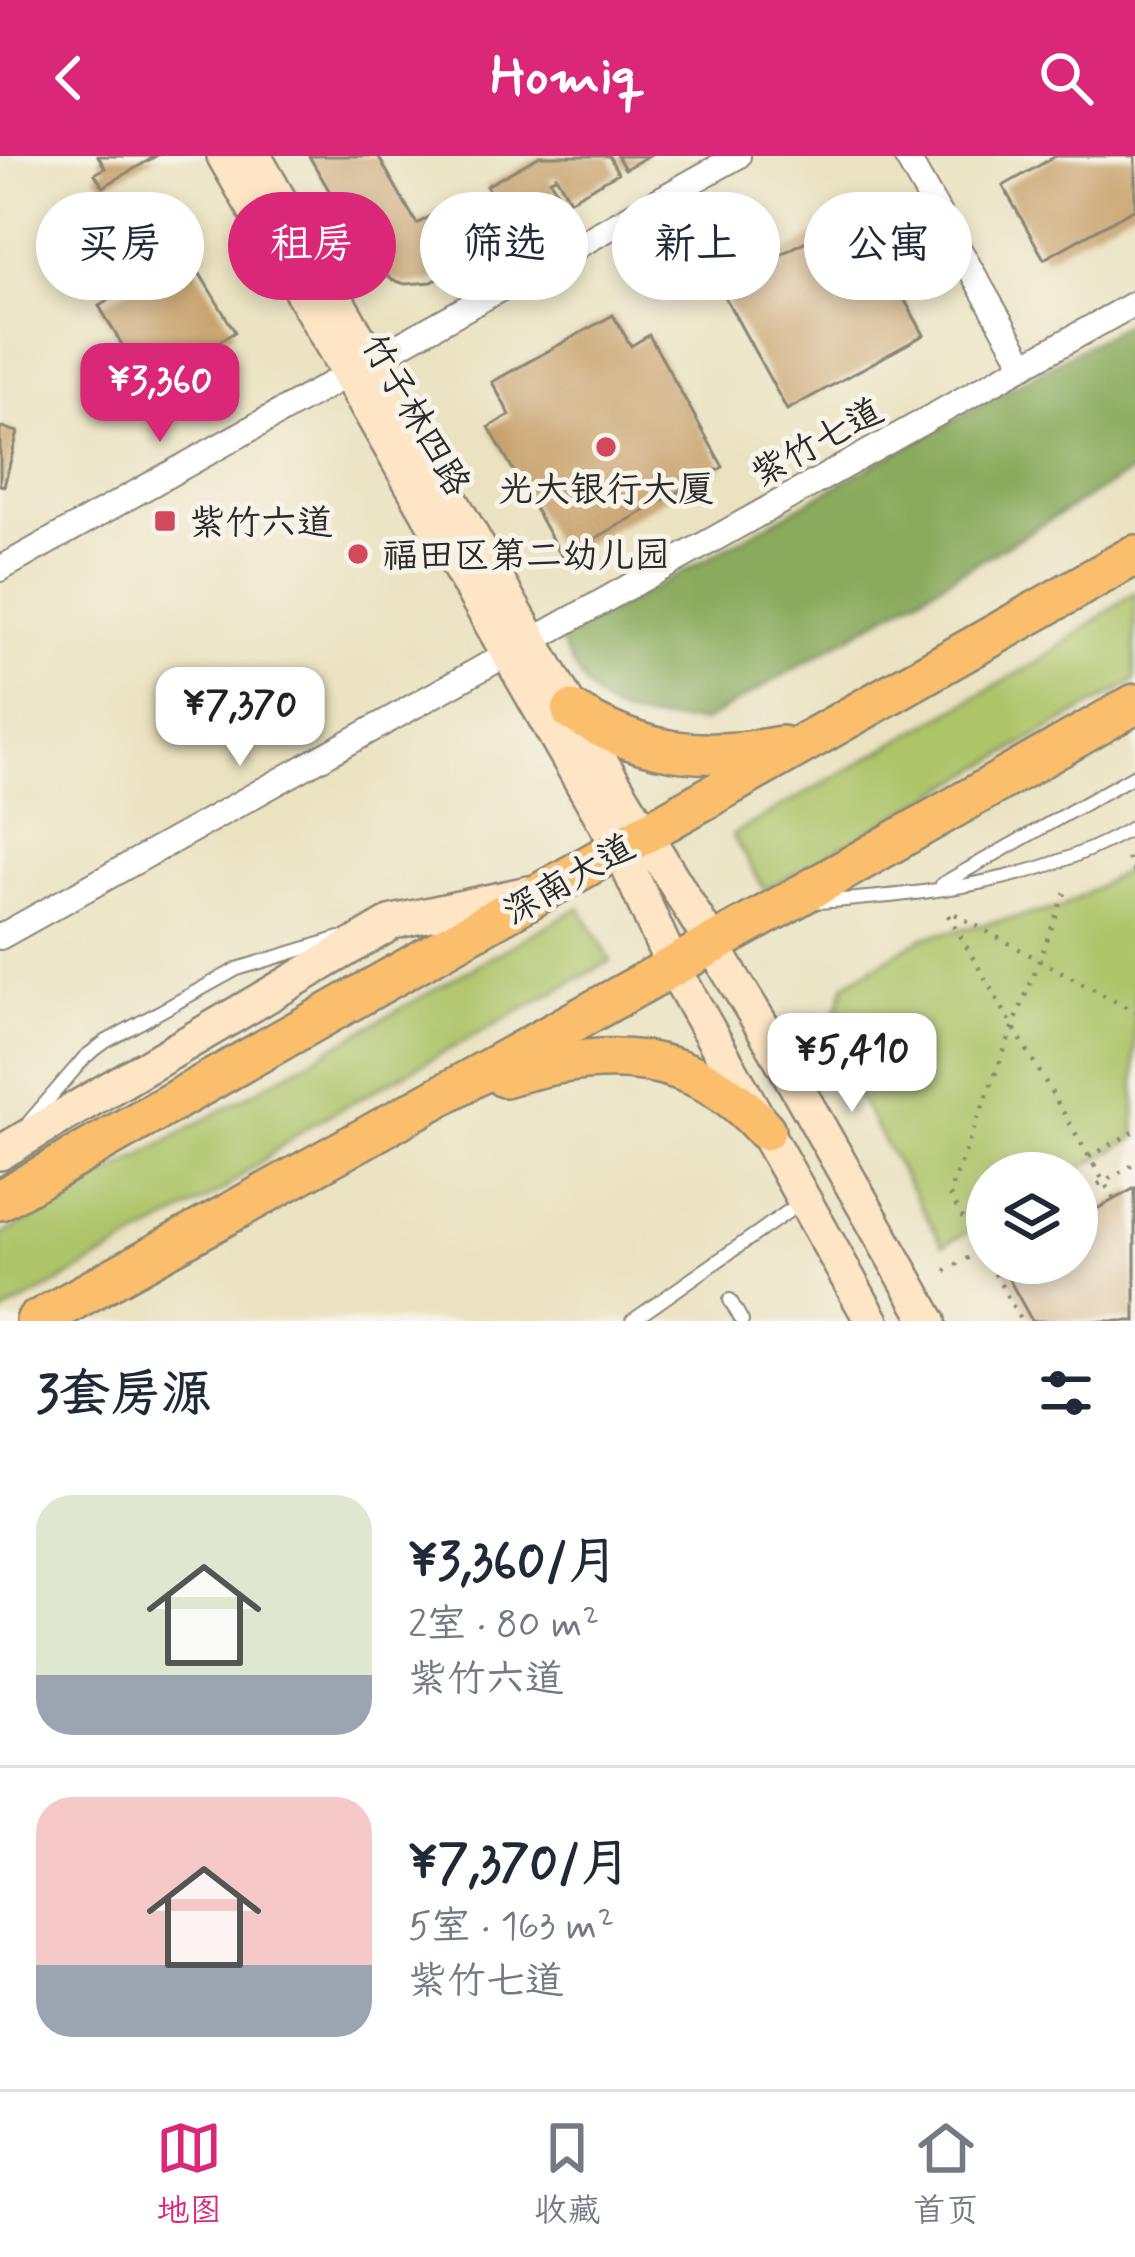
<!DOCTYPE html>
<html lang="zh">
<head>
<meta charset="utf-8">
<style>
	body { margin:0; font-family:Mynerve,"LXGW WenKai TC",sans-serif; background:#f2f2f3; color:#1f2937; height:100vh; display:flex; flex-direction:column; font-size:45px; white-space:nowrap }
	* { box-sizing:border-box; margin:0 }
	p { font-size:39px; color:#747a83 }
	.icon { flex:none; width:66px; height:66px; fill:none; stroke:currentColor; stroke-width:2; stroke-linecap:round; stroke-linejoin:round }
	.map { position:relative; height:1165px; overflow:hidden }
	.details { display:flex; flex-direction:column; background:#fff; flex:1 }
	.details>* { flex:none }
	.hud { position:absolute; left:36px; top:36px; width:1065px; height:108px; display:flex; gap:24px }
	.tools { position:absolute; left:966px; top:996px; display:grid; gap:24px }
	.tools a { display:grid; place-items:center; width:132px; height:132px; border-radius:50%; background:#fff; box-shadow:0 6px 18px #0003; font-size:60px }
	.price { position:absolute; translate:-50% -102px; padding:0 27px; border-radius:24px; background:#fff; color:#222; font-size:39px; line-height:78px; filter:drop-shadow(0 3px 6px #0008) }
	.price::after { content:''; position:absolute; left:50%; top:72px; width:36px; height:27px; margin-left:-18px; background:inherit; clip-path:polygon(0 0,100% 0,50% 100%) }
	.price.on { background:#db2777; color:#fff }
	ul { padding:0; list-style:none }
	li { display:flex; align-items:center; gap:36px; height:300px; padding:0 36px }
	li+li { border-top:3px solid #e0e1e3 }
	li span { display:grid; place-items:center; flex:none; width:336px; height:240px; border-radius:36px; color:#555 }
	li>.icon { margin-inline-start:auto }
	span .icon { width:144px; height:144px; fill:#fffc; stroke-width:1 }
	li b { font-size:51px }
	h2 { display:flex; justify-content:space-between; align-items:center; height:144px; padding:0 36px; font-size:51px }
	.pill { padding:0 42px; border-radius:54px; background:#fff; box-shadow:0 6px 18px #0003; font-size:42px; line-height:108px }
	.pill.on { background:#db2777; color:#fff }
	header { display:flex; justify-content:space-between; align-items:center; height:156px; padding:0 36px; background:#db2777; color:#fff; font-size:54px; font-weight:700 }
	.tabs { display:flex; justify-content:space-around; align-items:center; height:168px; border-top:3px solid #e0e1e3; background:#fff; font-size:33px; color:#747a83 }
	.tabs a { display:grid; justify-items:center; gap:6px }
	.tabs .on { color:#db2777 }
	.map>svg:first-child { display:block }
	.green { fill:#adc469; stroke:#6c784a; stroke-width:3 }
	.forest { fill:#8aaa5d; stroke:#5a6a44; stroke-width:3 }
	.building { fill:#c7a06b }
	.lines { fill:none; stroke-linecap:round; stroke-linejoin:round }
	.lane-casing { stroke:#8a8676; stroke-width:16 }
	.street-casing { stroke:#8a8676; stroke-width:28 }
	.secondary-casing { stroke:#8a8676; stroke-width:38 }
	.primary-casing { stroke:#8a8676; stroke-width:44 }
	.path { stroke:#8a8676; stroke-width:4.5; stroke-dasharray:3 9; stroke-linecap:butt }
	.lane { stroke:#fff; stroke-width:12 }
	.street { stroke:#fff; stroke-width:24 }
	.secondary { stroke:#fde5c5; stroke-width:33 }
	.primary { stroke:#fabe6d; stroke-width:39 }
	.path-bridge { stroke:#8a8676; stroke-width:4.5; stroke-dasharray:3 9; stroke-linecap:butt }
	.poi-dot { fill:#d1495b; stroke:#f7f3e8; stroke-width:4.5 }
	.labels { text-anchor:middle; stroke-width:10; stroke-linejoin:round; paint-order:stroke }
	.street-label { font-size:36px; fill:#2b2b2b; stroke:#f7f3e8 }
	.poi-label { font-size:36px; fill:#2b2b2b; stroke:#f7f3e8; text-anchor:start }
</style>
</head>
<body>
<header><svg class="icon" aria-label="back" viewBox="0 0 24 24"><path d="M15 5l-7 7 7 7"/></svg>Homiq<svg class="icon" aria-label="search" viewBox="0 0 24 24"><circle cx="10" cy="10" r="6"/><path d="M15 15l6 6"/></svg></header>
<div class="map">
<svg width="1135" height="1165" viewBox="0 0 1135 1165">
	<rect width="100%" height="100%" fill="#f7f3e8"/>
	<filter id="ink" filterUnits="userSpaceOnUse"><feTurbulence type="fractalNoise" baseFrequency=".00833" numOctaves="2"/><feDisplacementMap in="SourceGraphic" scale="24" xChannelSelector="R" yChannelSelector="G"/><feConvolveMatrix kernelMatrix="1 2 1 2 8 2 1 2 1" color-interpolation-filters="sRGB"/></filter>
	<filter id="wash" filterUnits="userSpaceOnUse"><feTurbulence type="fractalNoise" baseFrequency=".004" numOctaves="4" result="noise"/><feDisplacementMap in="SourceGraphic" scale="48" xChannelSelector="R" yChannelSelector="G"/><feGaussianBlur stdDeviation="2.7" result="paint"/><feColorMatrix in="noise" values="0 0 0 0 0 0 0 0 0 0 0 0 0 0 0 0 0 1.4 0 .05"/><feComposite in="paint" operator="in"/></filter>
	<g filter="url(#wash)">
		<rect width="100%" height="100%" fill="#eae2c0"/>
		<!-- green -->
		<path class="green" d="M1135 436V525L765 734 732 679 1041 504Z
			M1135 709V982L1072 1017H987V1065L943 1089 827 886 845 828 924 781 1060 752Z
			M580 751 611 805 305 972 222 1035 0 1159V1080Z"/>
		<!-- forest -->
		<path class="forest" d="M1135 162V314L703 566C616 563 601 567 560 485Z"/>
		<g id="blocks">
			<!-- building -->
			<path class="building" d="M98 0H156L103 31 95 18 105 12Z
				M309 0H378L417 68 455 46 484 97 432 126 405 128 392 124 372 108Z
				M540 0H609L618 17 570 44 556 20 550 24 564 48 515 75 486 30Z
				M617 0H648L625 13Z
				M1056 0H1135V52L1044 103 1003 30Z
				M857 57 924 179 787 254 720 132Z
				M188 98 235 176 146 229 99 150Z
				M613 159 631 190 649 179 723 311 562 401 489 271 510 259 492 226Z
				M0 271 18 276 4 330 0 329Z
				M1135 1032V1165H1032L1000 1107H1077V1064Z"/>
		</g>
	</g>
	<g filter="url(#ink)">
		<use href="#blocks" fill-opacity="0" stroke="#8a8676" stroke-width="3"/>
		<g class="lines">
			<defs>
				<path id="lane" d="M942 728 1135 619
					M819 746C926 738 1041 727 1135 670
					M29 966 85 901 105 886 237 813 340 782
					M730 1144 742 1165
					M632 1165 803 1045"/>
				<path id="street" d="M906 0 1025 209
					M0 413 738 0
					M532 485 1135 147
					M0 781 509 497"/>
				<path id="secondary" d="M224 0 620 693 673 811 872 1165
					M254 0 600 604 765 875 929 1165
					M0 997 393 766 529 737"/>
				<path id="primary" d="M572 555C642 599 701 605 782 590
					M504 921C603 891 693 891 765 974
					M0 1044 1135 399
					M36 1165 785 748 1135 548"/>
			</defs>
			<!-- lane casing -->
			<use href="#lane" class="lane-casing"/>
			<!-- street casing -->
			<use href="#street" class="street-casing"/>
			<!-- secondary casing -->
			<use href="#secondary" class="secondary-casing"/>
			<!-- primary casing -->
			<use href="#primary" class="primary-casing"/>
			<!-- path -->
			<path class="path" d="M1127 702 1135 716
				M955 758 1135 856
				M948 759 1094 1009
				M1089 1001 1135 975
				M1077 1040 1135 1008
				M987 1104 949 1038 1065 737
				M989 1107 1021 1165
				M945 1115 987 1091"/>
			<!-- lane -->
			<use href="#lane" class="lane"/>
			<!-- street -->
			<use href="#street" class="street"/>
			<!-- secondary -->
			<use href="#secondary" class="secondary"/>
			<!-- primary -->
			<use href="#primary" class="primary"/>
			<!-- path-bridge -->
			<path class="path-bridge" d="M1094 1009 1114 1043"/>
		</g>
	</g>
	<!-- markers -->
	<g class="poi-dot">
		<circle cx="606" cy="291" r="12"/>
		<rect x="153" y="353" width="24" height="24" rx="6"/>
		<circle cx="358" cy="398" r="12"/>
	</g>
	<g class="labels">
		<!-- street labels -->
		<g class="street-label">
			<text transform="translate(417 258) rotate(60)" y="13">竹子林四路</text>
			<text transform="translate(816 285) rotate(-29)" y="13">紫竹七道</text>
			<text transform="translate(568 722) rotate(-30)" y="13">深南大道</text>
		</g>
		<!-- poi labels -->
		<g class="poi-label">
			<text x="606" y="345" text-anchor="middle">光大银行大厦</text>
			<text x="189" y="378">紫竹六道</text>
			<text x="382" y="411">福田区第二幼儿园</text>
		</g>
	</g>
</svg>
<div class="tools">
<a><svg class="icon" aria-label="layers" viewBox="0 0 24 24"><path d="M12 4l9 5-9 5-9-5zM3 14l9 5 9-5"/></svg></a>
</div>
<b class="price on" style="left:160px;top:289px">¥3,360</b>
<b class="price" style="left:240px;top:613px">¥7,370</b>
<b class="price" style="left:852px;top:959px">¥5,410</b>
<div class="hud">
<a class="pill">买房</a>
<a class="pill on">租房</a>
<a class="pill">筛选</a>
<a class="pill">新上</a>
<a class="pill">公寓</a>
</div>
</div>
<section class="details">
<h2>3套房源<svg class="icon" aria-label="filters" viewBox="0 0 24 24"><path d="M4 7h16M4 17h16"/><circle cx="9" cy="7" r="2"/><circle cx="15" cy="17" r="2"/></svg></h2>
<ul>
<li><span style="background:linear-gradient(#dfe7d0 75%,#9aa5b1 0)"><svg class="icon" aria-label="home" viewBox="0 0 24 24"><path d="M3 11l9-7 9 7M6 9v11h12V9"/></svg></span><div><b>¥3,360/月</b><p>2室 · 80 m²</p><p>紫竹六道</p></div></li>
<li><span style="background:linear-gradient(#f6c9c9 70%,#9aa5b1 0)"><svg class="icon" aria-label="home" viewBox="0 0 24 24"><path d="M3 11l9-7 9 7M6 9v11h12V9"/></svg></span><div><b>¥7,370/月</b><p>5室 · 163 m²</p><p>紫竹七道</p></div></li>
</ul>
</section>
<nav class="tabs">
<a class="on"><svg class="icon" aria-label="map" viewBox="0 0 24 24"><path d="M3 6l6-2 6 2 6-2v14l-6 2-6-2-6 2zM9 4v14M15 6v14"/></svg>地图</a>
<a><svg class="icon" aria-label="saved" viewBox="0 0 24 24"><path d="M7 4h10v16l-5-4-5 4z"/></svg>收藏</a>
<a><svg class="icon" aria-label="home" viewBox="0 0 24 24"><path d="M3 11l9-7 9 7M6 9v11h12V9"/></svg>首页</a>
</nav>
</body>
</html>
